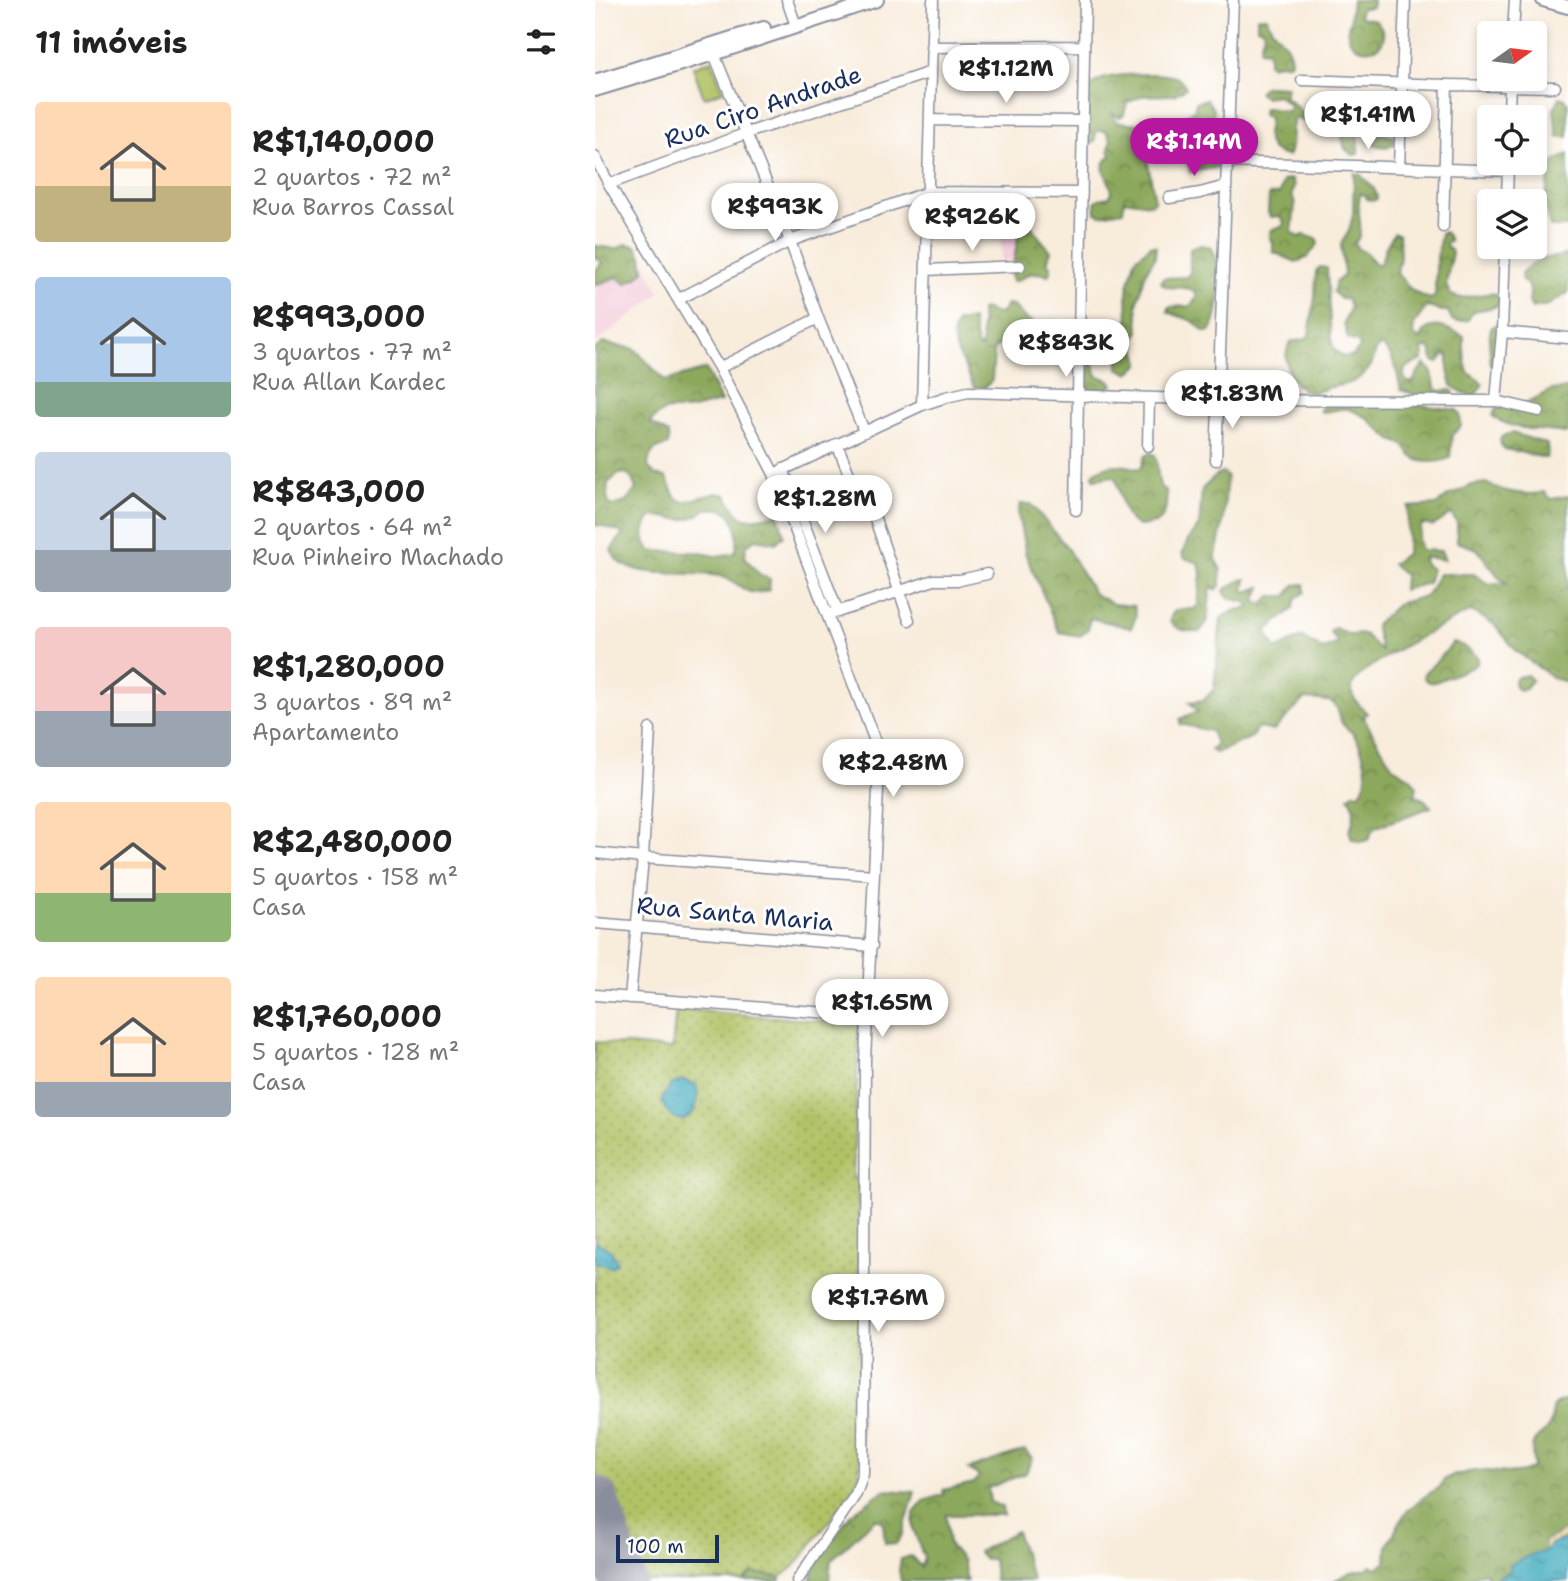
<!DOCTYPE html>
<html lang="pt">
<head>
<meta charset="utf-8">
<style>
	body { margin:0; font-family:"Shantell Sans",sans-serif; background:#f6f6f6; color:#222; height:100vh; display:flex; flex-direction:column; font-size:26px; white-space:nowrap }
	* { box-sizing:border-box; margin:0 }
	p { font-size:23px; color:#767676 }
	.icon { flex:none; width:38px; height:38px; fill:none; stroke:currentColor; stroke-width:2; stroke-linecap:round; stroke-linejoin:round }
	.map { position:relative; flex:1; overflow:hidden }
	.drawer { display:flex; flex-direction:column; background:#fff; width:595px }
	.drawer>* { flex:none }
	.needle { width:46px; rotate:76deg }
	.fabs { position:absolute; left:882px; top:21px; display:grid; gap:14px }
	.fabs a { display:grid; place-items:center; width:70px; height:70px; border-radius:7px; background:#fff; box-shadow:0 4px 10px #0003; font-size:35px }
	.scale { position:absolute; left:21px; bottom:18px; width:103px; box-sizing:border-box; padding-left:7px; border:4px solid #1b2f5e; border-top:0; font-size:19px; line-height:24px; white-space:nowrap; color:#1b2f5e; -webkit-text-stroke:5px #fff; paint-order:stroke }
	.price { position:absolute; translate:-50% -60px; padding:0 16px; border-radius:24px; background:#fff; color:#222; font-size:23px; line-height:46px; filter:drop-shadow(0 2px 4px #0008) }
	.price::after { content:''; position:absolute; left:50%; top:42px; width:21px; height:16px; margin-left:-10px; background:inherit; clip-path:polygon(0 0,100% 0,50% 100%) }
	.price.selected { background:#b5179e; color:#fff }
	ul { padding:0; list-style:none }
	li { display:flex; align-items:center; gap:21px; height:175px; padding:0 35px }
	li span { display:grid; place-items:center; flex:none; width:196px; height:140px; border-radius:7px; color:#555 }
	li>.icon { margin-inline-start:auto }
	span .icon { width:84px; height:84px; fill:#fffc; stroke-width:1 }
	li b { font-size:30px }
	h2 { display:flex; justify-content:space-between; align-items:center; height:84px; padding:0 35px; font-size:30px }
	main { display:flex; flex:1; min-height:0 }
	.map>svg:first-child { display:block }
	.built { fill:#f4cfdd }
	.grass { fill:url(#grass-dots); stroke:#667862; stroke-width:2 }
	.forest { fill:url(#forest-crowns); stroke:#546c5c; stroke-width:2; fill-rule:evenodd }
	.sand { fill:url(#sand-dots); stroke:#84847e; stroke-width:2 }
	.green { fill:#b1c266; stroke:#667862; stroke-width:2 }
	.water { fill:url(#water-ripples); stroke:#2c6c8e; stroke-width:2 }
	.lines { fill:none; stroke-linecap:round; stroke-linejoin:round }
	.runway { stroke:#8a8e9c; stroke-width:46 }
	.minor-casing { stroke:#8a8e9c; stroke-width:13 }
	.major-casing { stroke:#8a8e9c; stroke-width:16 }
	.minor { stroke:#fff; stroke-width:10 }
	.major { stroke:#fff; stroke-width:12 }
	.labels { text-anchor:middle; stroke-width:6; stroke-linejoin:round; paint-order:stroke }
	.street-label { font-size:24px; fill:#1b2f5e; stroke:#fff }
</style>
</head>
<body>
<main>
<section class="drawer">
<h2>11 imóveis<svg class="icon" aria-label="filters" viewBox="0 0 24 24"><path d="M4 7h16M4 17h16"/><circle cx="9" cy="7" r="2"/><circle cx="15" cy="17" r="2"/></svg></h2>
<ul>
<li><span style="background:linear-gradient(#ffd9b3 60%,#c2b280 0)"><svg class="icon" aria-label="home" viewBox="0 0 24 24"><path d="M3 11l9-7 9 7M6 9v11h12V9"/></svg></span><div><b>R$1,140,000</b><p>2 quartos · 72 m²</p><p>Rua Barros Cassal</p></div></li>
<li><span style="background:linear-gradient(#a9c7e8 75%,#7fa58c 0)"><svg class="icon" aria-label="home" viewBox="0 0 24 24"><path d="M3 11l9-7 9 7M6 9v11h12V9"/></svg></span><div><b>R$993,000</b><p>3 quartos · 77 m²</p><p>Rua Allan Kardec</p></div></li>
<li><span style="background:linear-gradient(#c9d6e8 70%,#9aa5b1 0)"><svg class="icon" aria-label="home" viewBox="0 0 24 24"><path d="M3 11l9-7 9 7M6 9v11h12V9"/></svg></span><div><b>R$843,000</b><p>2 quartos · 64 m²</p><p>Rua Pinheiro Machado</p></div></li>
<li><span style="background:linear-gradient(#f6c9c9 60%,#9aa5b1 0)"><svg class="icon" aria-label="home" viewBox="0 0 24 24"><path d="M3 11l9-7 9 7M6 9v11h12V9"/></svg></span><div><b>R$1,280,000</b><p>3 quartos · 89 m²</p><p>Apartamento</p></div></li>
<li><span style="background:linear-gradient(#ffd9b3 65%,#8fb573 0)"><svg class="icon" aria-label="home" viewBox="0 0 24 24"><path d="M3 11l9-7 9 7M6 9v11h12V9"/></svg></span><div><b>R$2,480,000</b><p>5 quartos · 158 m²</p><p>Casa</p></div></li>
<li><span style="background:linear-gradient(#ffd9b3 75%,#9aa5b1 0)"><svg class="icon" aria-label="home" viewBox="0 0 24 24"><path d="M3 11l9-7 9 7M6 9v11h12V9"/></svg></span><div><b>R$1,760,000</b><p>5 quartos · 128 m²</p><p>Casa</p></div></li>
</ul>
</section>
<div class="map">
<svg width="973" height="1581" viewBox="0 0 973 1581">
	<defs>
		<pattern id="grass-dots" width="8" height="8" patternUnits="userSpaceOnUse" patternTransform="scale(1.75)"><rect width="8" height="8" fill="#b1c266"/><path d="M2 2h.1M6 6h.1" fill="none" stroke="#8f9e57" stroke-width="1.8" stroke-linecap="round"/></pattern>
		<pattern id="forest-crowns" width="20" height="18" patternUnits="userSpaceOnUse" patternTransform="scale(1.75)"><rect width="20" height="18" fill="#8ca85b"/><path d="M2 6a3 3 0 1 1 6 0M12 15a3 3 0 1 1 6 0" fill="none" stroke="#72894e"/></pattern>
		<pattern id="sand-dots" width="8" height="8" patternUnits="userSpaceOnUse" patternTransform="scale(1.75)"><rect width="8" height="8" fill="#eeda9e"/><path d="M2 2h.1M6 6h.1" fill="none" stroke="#ccbb8a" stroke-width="1.8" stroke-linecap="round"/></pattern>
		<pattern id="water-ripples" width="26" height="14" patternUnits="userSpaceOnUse" patternTransform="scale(1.75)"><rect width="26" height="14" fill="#3daabd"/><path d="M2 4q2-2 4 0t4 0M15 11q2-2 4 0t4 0" fill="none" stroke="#328b9d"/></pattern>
	</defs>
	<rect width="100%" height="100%" fill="#fff"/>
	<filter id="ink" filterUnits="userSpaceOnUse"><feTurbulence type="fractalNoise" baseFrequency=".0143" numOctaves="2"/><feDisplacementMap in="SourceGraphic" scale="14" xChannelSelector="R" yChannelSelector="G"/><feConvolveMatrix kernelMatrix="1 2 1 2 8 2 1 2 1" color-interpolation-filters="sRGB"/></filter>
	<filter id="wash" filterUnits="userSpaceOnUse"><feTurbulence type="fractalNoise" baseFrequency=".00686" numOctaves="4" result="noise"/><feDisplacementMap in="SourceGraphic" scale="28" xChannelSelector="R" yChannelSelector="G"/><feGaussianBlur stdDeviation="1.57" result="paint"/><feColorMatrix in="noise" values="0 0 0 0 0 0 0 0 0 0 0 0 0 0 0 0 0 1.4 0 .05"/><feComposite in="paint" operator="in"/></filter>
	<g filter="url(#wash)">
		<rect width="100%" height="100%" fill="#f8ecdb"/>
		<!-- built -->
		<path class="built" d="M408 201H429L430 261H406V219L408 218Z
			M39 243 65 293 0 344V274Z"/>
		<!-- grass -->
		<path class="grass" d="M81 1009 264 1024 258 1178 263 1179 265 1472 258 1490 199 1567 185 1577 153 1576 150 1581H0V1042L77 1049Z"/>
		<!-- forest -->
		<path class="forest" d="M757 0H778V5L776 8H767L764 15 766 17C771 19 777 18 781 21 784 23 786 27 787 30 797 53 754 58 753 32 752 29 754 24 755 21 755 14 756 8 757 0Z
			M662 17H672C676 36 695 39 696 61L693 64 683 63 676 66 673 63V51L665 50C665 42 669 36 669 29L662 27Z
			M558 74C571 75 586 74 591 88L579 95 547 96 532 103 529 114 525 117 517 113 522 122 555 125 559 128 561 134 553 141 550 146 560 201 555 204 529 200 528 211 506 215 501 213 500 202 504 199 514 197 517 192C514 173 500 171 516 155L514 150 516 140 511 131H504L501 132 499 143H493L491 138C491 124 489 100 495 88 502 73 543 75 558 74Z
			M672 86 692 87 689 97 695 100 710 116 726 114 734 108 739 110 744 123 747 127C766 129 763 138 763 154L758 155 750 149 746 132 739 126 729 129 700 118C693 130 700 145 693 156 679 154 672 148 672 133 673 126 675 123 673 116H669L668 112 669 108C678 107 685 113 695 110V106L683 95 670 97 664 94V91L667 88Z
			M965 97 970 99 973 103V137H964L962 135 959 109Z
			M612 99 619 111C614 132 608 123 593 122L590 116 599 110 601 102Z
			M780 132 799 137V145C791 148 780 147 774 141L777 133Z
			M622 138 628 152 627 167 595 172 591 153 611 148V141Z
			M973 154V227H955L950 203 956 164Z
			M759 173 766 175C772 184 782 187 782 199L777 201 772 199 770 195 765 194C764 200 763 207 764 213 765 225 768 233 760 243L762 248 771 253 782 265 786 262 791 247 799 233 804 234 805 257 802 273C812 286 819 295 836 299L840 296C840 274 842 253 846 233L849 232C853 234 854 237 855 242L851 243 852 248 855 249 857 252 851 285 856 295 866 298 897 293 904 296 903 305 897 308 878 311 873 320 862 322 857 320 853 311H848L832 307C825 317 811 328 823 339L827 336C834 318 856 330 869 336 869 346 868 363 874 373 878 377 884 379 888 384L879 397 874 396 857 386 853 370V357L849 354 843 363 838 361 836 351 832 347 827 349 829 355 827 360 812 367 809 372V377L812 382H818L823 372 829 364C838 369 839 379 840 388L845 391 856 390 859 393 856 398 821 395 806 390C802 374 800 354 785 345 779 351 780 357 776 365 774 370 766 377 761 380 753 386 739 385 729 389 724 391 720 394 714 392 694 385 686 360 695 342L711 339 714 335 720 297 721 271 725 267 732 268 736 339 739 349 748 357 758 356 765 347 763 342 753 339 749 323 755 308 752 299H746L738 292 741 282 749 275 746 244 754 231 758 215Z
			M693 179 697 180 699 185 697 195 700 204 697 232 704 237 709 235 722 239 723 244 712 258 701 262 678 252V242L675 238V232L678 229 687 227 689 223 687 218 683 216 676 217 673 213 674 195 684 194 688 181Z
			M426 200C430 222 442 235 456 251L452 262 456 266V271L453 275C429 269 435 278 417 282L416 277 423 238 420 201Z
			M31 244 41 246 47 256 49 271 41 278 31 283 22 277 0 285V271L7 263 0 257V246L21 249Z
			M556 245 561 246 560 257 551 272 542 304 544 331 539 341 545 362 542 367 533 373 523 368C522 361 526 355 524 347 519 346 505 346 502 345 494 342 494 330 501 327 513 323 522 336 533 322L532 291 540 259Z
			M605 245 616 247C618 254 622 262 623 269 626 283 624 320 615 331L610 332 598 321 573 312 574 307 595 306 601 298V293C600 292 592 288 591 288 581 286 574 291 566 282L569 278 591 277 595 273V248Z
			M973 253V293L953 305 937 308 934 302C936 291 936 287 927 280L926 273C932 267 943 259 951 258 959 256 966 258 973 253Z
			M412 304 418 305 429 317 444 326 445 331 442 337 437 338 428 333H417L405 345 400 347 399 352 397 380 390 388 379 387C375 380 373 372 369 365 362 352 353 337 362 322L377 320 382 346 387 348 386 310 391 309 401 314 406 313Z
			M901 325 903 326 901 364 896 365 894 340 896 328Z
			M8 343 40 349 70 381 111 369 126 402C116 404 107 407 97 409 76 413 72 403 55 423L74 434 73 445C58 449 54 452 53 467L61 475 71 477 80 497 89 502 121 493 131 495C148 526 151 520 183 514L189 535 181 543 160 539 151 546 150 558 164 574 175 579 174 590C148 600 148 581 124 576 97 571 42 579 22 560 21 559 17 552 16 550L28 533 8 526 0 525V349ZM31 473 37 479 41 489 31 502 18 506 14 504 12 496 13 483 24 474ZM111 509C117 509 124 508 129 510 143 516 144 541 140 553L121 556 100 552 56 551C47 539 47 530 56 517L61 516C82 519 94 524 111 509Z
			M497 351 501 352 499 366 502 376 515 380 518 385C510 392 502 389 493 389L491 387 494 372V355Z
			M973 388V431L971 433C951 430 912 430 898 416L901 408 930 404 956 390Z
			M732 404 801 407 825 405 862 410 865 415 866 426 857 435 855 458C846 463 826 464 818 457 813 453 812 447 807 444 804 442 800 442 797 440 782 428 771 413 752 409 742 407 734 414 725 411L727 406Z
			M917 433 952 444 953 453 951 458 910 449 906 445 905 439 907 436Z
			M555 453 560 455C564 466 561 477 566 488L571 490C572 500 572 516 562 522 560 523 553 525 551 525 546 526 544 527 540 524 525 513 526 492 520 477 512 475 506 480 499 479L498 474C512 462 527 464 544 469L547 466 550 456Z
			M628 473 632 477 628 522 621 555V560L626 570 625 586 621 590 617 586C611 601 618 620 604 632 593 631 582 631 575 621 577 607 586 609 599 609L603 605 606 573 604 563 589 558 587 553 594 538 604 526 607 489 623 474Z
			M891 483C905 491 933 497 949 492L956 499 973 496V682L960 679 922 652 900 625 876 611C856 621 760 668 757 686 755 698 764 705 772 713L768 717 798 767 816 778 822 787 820 795 830 800 836 807 779 828 773 840 765 842 757 839 754 830C760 821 761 805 754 797L758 793H764C778 779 768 749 759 735 756 730 750 729 747 723 744 717 744 707 738 703 732 699 718 700 710 699L678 731 662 727 657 737 621 753 616 750 621 744 616 731 585 724V719L603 711 594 702 609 700 619 689 626 618 641 610 654 608 653 603C644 599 631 601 629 590L646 580 651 579 649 590 651 592 666 587 660 602 668 603 676 596H692L699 585 709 584 710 592 701 598 698 609 671 631 681 650 707 637 728 649 743 643 735 632 740 628 754 635 769 634 786 651 780 625 804 603 832 596 843 574H879L892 583 914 584 906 580 882 549 862 542V523L856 514 838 526 827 524 823 540 826 550 846 551 850 560 830 557 829 563 837 569 833 583 808 590 809 575 797 564 812 553 813 507 841 505 853 496 877 485Z
			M425 504H436L471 546 499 594 518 604 539 606 541 616 536 628 495 618 493 629 485 636 464 632 431 555 423 514Z
			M858 643C867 643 876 651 883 658L882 663 878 667 840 682C834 683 830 682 828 676L830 672 842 661Z
			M932 675 937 680 931 689 925 691 920 687 919 681 923 677Z
			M973 1400V1524L967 1532 949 1541V1552C937 1552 926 1561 915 1565V1571L900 1579 893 1580 891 1572 866 1581H739L756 1572 771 1569 775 1566 782 1568 791 1562 792 1546 810 1513 826 1499 844 1487 850 1479 860 1474 865 1475C890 1463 920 1482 938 1467 939 1460 936 1451 938 1444 940 1437 949 1434 953 1428 964 1414 945 1406 973 1400Z
			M430 1450 437 1458 431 1473 393 1488 395 1502 407 1507 408 1515H351L354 1544 368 1561 372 1581H306L304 1570 306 1559 316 1556 326 1567 329 1558 318 1528 319 1513 329 1501 349 1494 348 1490 379 1483 384 1476 373 1469Z
			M289 1490 320 1492 307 1535 301 1544 290 1543 288 1523 281 1518 236 1560 234 1581H215L221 1563 255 1515Z
			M421 1531 438 1581H400L398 1559 390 1560 383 1552Z
			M158 1573 185 1577V1581H150L153 1576Z"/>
		<!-- sand -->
		<path class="sand" d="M973 1524V1537L956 1544 949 1552V1541L967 1532Z"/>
		<!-- green -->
		<path class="green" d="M117 60 128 91 109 98 98 67Z"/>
		<!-- water -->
		<path class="water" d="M88 1080 100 1084 102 1087 103 1097 98 1113 88 1120C74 1118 69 1111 67 1098L76 1085Z
			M0 1241 15 1250 22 1261V1263L16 1267 0 1262Z
			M973 1537V1581H891L900 1579 915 1571V1565C926 1561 937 1552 949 1552L956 1544Z"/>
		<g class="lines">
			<!-- runway -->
			<path class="runway" d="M0 1499 28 1581"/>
		</g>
	</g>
	<g filter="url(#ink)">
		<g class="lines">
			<defs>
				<path id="minor" d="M192 0 199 20
					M918 33 920 0
					M336 47 489 46
					M117 49 195 241 223 318 269 431
					M707 80 852 85 960 87
					M914 117 915 79
					M335 120 488 121
					M0 157 14 184 124 368 179 474 281 744 284 769 270 1060 268 1474 261 1494 202 1581
					M632 162 913 171
					M804 167 810 0
					M14 184 152 133 336 72
					M574 198 605 193 631 186
					M912 201 913 163
					M848 227 852 85
					M331 270 425 266
					M84 299 195 241 333 192 487 193
					M907 332 973 338
					M124 368 223 318
					M901 401 907 332 910 247
					M327 405 338 0
					M242 444 254 474 274 501 314 620
					M553 446 554 398
					M621 460 638 0
					M188 469 243 612
					M179 474 327 405 351 397 373 392 623 400 901 401 944 411
					M481 510 490 0
					M233 615 339 580H365L392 574
					M0 853 48 858 279 875
					M0 923 277 946
					M0 995 273 1016
					M35 998 48 858 55 729"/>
				<path id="major" d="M948 0 973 7
					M0 81 169 28
					M0 90 119 54 282 0"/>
			</defs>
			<!-- minor casing -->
			<use href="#minor" class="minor-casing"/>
			<!-- major casing -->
			<use href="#major" class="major-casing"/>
			<!-- minor -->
			<use href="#minor" class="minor"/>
			<!-- major -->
			<use href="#major" class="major"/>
		</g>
	</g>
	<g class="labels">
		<!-- street labels -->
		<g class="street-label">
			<text transform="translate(168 107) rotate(-19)" y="8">Rua Ciro Andrade</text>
			<text transform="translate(140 914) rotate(5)" y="8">Rua Santa Maria</text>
		</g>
	</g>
</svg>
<div class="fabs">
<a><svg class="needle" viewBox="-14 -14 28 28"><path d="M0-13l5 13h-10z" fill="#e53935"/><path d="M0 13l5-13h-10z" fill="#767676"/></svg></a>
<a><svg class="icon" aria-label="locate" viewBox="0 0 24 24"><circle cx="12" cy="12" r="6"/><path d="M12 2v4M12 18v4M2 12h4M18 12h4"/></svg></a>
<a><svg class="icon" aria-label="layers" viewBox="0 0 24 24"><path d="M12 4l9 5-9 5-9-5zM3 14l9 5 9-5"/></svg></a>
</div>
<div class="scale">100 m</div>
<b class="price" style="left:411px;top:105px">R$1.12M</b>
<b class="price" style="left:773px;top:151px">R$1.41M</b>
<b class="price selected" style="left:599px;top:178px">R$1.14M</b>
<b class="price" style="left:180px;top:243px">R$993K</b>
<b class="price" style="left:377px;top:253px">R$926K</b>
<b class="price" style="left:471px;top:379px">R$843K</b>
<b class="price" style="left:637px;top:430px">R$1.83M</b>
<b class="price" style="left:230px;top:535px">R$1.28M</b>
<b class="price" style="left:298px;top:799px">R$2.48M</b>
<b class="price" style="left:287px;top:1039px">R$1.65M</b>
<b class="price" style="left:283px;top:1334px">R$1.76M</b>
</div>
</main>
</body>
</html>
